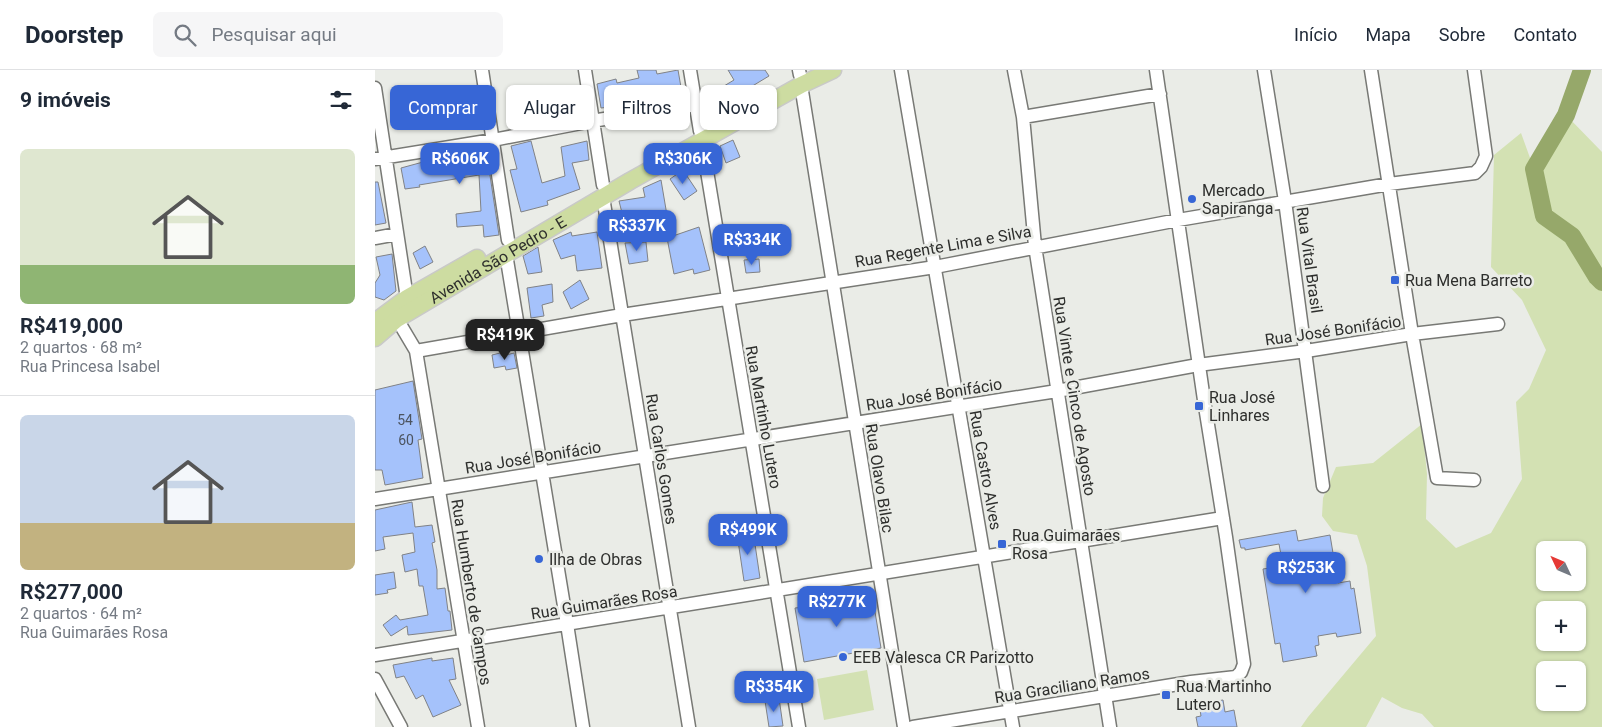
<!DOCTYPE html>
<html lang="pt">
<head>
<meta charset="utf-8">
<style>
	body { margin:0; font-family:Roboto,sans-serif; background:#f6f6f7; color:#1f2937; height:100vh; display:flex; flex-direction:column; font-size:19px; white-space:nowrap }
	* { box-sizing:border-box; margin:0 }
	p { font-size:16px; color:#747a83 }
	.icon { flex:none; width:28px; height:28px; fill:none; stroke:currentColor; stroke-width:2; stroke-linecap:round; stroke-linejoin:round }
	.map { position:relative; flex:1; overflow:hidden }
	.details { display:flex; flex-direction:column; background:#fff; width:375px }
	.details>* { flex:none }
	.top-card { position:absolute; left:15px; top:15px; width:475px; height:45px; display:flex; gap:10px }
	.needle { width:32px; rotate:314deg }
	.tools { position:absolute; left:1161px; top:471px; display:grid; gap:10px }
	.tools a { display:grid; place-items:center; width:50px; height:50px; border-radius:8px; background:#fff; box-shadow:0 1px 4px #0004; font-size:25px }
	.price { position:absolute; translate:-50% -42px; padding:0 11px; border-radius:10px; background:#3766d6; color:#fff; font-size:16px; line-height:32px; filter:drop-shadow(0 1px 2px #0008) }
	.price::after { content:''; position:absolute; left:50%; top:30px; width:15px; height:11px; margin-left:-8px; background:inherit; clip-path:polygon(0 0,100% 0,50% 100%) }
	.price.on { background:#222; color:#fff }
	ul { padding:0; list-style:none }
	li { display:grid; align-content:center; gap:10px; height:265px; padding:0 20px }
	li+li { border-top:1px solid #e0e1e3 }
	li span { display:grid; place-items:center; height:155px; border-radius:8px; color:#555 }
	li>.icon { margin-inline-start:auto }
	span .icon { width:90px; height:90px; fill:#fffc; stroke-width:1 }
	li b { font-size:21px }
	h2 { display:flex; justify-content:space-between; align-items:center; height:60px; padding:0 20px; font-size:21px }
	.chip { padding:0 18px; border-radius:8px; background:#fff; box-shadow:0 1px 4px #0004; font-size:18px; line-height:45px }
	.chip.on { background:#3766d6; color:#fff }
	header { display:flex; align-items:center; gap:30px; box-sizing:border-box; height:70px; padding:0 25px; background:#fff; border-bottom:1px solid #e0e1e3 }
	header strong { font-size:24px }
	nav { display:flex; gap:28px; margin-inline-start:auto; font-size:18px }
	.search { width:350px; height:45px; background:#f6f6f7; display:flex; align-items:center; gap:12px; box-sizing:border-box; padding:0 18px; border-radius:8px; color:#747a83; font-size:19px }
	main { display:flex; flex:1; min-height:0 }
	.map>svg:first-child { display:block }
	.green { fill:#d3e1b3; fill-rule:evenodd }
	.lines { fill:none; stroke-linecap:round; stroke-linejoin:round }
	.river { stroke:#96a86a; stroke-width:18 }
	.building { fill:#a5c2fb; stroke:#808286 }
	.minor-casing { stroke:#787975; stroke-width:15 }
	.major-casing { stroke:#c9c9c8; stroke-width:19 }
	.minor { stroke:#fff; stroke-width:12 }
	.major { stroke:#cddca1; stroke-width:16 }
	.poi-dot { fill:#3766d6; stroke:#eaece7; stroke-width:2 }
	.labels { text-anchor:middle; stroke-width:5; stroke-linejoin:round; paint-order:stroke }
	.number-label { font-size:14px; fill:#4c5460 }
	.poi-label { font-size:16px; fill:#2e2f2d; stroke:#eaece7; text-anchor:start }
	.street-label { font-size:16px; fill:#2e2f2d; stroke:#eaece7 }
</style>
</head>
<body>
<header>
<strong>Doorstep</strong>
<div class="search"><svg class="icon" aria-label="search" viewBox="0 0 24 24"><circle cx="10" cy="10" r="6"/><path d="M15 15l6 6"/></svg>Pesquisar aqui</div>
<nav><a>Início</a><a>Mapa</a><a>Sobre</a><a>Contato</a></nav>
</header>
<main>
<section class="details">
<h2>9 imóveis<svg class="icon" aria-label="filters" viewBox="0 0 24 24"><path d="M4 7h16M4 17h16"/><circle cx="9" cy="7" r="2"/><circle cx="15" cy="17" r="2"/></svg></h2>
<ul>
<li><span style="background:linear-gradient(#dfe7d0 75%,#8fb573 0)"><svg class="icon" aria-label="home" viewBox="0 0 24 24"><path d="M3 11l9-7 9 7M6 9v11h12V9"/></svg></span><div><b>R$419,000</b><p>2 quartos · 68 m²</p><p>Rua Princesa Isabel</p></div></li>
<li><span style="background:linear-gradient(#c9d6e8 70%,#c2b280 0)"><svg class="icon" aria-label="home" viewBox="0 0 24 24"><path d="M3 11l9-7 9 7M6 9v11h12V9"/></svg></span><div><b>R$277,000</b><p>2 quartos · 64 m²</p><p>Rua Guimarães Rosa</p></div></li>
</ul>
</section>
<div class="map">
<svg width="1227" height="657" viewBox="0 0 1227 657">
	<rect width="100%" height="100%" fill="#eaece7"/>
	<!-- green -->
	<path class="green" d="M1191 45 1227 82V657H1059L1047 644 1027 638 1007 627 991 657H926L933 647 1001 566 992 496 982 465 958 461 947 446 948 428 961 397 998 393 1047 354 1052 404 1051 449 1081 478 1116 463 1147 409 1141 332 1154 319 1171 280 1147 230 1116 197 1119 85 1146 63 1159 99ZM1170 480H1202V512H1170ZM1170 540H1202V572H1170ZM1170 600H1202V632H1170Z
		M492 600 499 640 449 650 442 609Z"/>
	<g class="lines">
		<!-- river -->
		<path class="river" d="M1207 0 1191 45 1159 99 1169 146 1197 166 1222 207 1227 212"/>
	</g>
	<!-- building -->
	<path class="building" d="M262 0H281L282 4 303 0 307 23 288 27V25L266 28V30L244 36 226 38 222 14 241 9 242 13 264 8Z
		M353 0H390L394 6 356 29 349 16 359 10Z
		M79 30 82 46 70 48 67 32Z
		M358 70 365 87 351 93 345 76Z
		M156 71 167 113 190 106 186 77 212 71 214 90 197 93 205 119 172 131 173 135 146 142 135 100 142 99 136 76Z
		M111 79 124 165 109 167 108 155 82 157 81 144 106 141 104 105 44 115 45 117 30 119 26 98 59 89 77 88 102 83V81Z
		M308 100 322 121 309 130 295 109Z
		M286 110 295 163 275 169 273 147 249 151 244 131 270 127 268 118Z
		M0 112H3L11 153 0 155Z
		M324 157 335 200 319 204 318 199 299 204 292 168Z
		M196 162 197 166 222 162 227 198 202 201 200 185 186 189 178 170Z
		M271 172 273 191 254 194 250 173Z
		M50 176 58 192 45 199 38 183Z
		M163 177 167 202 153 204 148 186Z
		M17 184 21 221 9 230 0 227V213L5 205 1 187Z
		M384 189 385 202 371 203 369 190Z
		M205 210 214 229 196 239 188 222Z
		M177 214 178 232 167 235 169 246 156 248 152 218Z
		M125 283 127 286 139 283 142 298 131 300 130 296 119 298 117 285Z
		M38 311 47 369 43 370 48 408 10 415 7 400H0V320Z
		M37 432 40 457 57 455 60 472 57 473 62 500V519L70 518 73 541H75L77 560 33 565 32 556 16 566 8 555 21 545 25 550 53 545 48 516H44L42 499 30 502 27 485 40 482 38 463 8 467 10 479 0 481V440Z
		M921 460 923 471 955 465 963 513 975 511 976 519 979 518 986 563 962 567 961 563 943 566 944 575 940 576 942 586 908 592 905 573 900 574 888 499 908 496 904 474 870 480V478H866L864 470Z
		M378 461 385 508 369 511 362 464Z
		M19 502 21 518 12 520 13 523 0 525V505Z
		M497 524 506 578 429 592 420 538 429 537 427 526 435 525 437 535Z
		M57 588V591L78 588 81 609 74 610 86 635 58 647 48 625 41 629 29 606 21 608 18 595Z
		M404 628 408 656 394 657 390 631Z
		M848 630 850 642 859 640 862 657H823L821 647 826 646 824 634Z"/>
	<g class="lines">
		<defs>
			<path id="minor" d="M107 0 133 170
				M210 0 228 115
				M315 0 325 61
				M424 0 425 5
				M526 0 638 657
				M639 0 648 47 660 176 735 657
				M889 0 910 131 948 416
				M996 0 1037 264 1062 408 1099 410
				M426 15 529 657
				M0 18 32 228
				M648 47 785 24
				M327 71 424 657
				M0 89 118 70 217 51 321 34
				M228 127 314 657
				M0 168 22 164
				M131 184 192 554 208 657
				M22 249 41 281 103 657
				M41 281 247 245 560 197 803 150 1014 114 1100 103 1106 97 1111 86 1099 0
				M0 429 682 321 823 295 931 281 1037 264 1123 254
				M0 585 848 448
				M0 609 26 657
				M538 657 816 612 861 607 866 602 869 594 851 467 829 330 781 0"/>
			<g id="major">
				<path d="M0 252 32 228 102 188"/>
				<path id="s1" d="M0 268 22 249 255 111 426 15 458 0"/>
			</g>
		</defs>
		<!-- minor casing -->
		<use href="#minor" class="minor-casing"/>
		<!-- major casing -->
		<use href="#major" class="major-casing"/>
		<!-- minor -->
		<use href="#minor" class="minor"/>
		<!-- major -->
		<use href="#major" class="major"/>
	</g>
	<!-- markers -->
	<g class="poi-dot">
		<circle cx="817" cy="129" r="5"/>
		<rect x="1015" y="205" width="10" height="10" rx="2.5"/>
		<rect x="819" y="331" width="10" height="10" rx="2.5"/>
		<rect x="622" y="469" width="10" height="10" rx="2.5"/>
		<circle cx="164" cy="489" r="5"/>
		<circle cx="468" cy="587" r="5"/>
		<rect x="786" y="620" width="10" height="10" rx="2.5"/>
	</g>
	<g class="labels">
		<!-- number labels -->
		<g class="number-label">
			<text x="30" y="355">54</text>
			<text x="31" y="375">60</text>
		</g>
		<!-- poi labels -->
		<g class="poi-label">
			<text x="827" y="126">Mercado<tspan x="827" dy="18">Sapiranga</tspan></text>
			<text x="1030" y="216">Rua Mena Barreto</text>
			<text x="834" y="333">Rua José<tspan x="834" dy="18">Linhares</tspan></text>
			<text x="637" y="471">Rua Guimarães<tspan x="637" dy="18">Rosa</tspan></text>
			<text x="174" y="495">Ilha de Obras</text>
			<text x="478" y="593">EEB Valesca CR Parizotto</text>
			<text x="801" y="622">Rua Martinho<tspan x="801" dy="18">Lutero</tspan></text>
		</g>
		<!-- street labels -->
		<g class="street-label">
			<text transform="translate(568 176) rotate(-10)" y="6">Rua Regente Lima e Silva</text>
			<text dy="6" stroke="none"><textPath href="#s1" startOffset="146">Avenida São Pedro - E</textPath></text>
			<text transform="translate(935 190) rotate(82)" y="6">Rua Vital Brasil</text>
			<text transform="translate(958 260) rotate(-8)" y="6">Rua José Bonifácio</text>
			<text transform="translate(559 324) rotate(-9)" y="6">Rua José Bonifácio</text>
			<text transform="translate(700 326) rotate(81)" y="6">Rua Vinte e Cinco de Agosto</text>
			<text transform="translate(389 347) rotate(80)" y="6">Rua Martinho Lutero</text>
			<text transform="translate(158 387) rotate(-9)" y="6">Rua José Bonifácio</text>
			<text transform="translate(287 389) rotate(81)" y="6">Rua Carlos Gomes</text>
			<text transform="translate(611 400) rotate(80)" y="6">Rua Castro Alves</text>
			<text transform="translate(505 408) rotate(81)" y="6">Rua Olavo Bilac</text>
			<text transform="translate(97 522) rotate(81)" y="6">Rua Humberto de Campos</text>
			<text transform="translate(229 532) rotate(-9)" y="6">Rua Guimarães Rosa</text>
			<text transform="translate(697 615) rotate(-9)" y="6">Rua Graciliano Ramos</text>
		</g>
	</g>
</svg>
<div class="tools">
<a><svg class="needle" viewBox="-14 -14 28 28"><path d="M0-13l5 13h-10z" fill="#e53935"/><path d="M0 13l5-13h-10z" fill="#747a83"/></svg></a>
<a>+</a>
<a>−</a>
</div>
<b class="price" style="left:85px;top:115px">R$606K</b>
<b class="price" style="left:308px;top:115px">R$306K</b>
<b class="price" style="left:262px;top:182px">R$337K</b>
<b class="price" style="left:377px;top:196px">R$334K</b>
<b class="price on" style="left:130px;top:291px">R$419K</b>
<b class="price" style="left:373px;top:486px">R$499K</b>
<b class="price" style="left:931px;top:524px">R$253K</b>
<b class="price" style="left:462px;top:558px">R$277K</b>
<b class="price" style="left:399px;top:643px">R$354K</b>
<div class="top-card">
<a class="chip on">Comprar</a>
<a class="chip">Alugar</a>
<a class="chip">Filtros</a>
<a class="chip">Novo</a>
</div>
</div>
</main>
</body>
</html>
